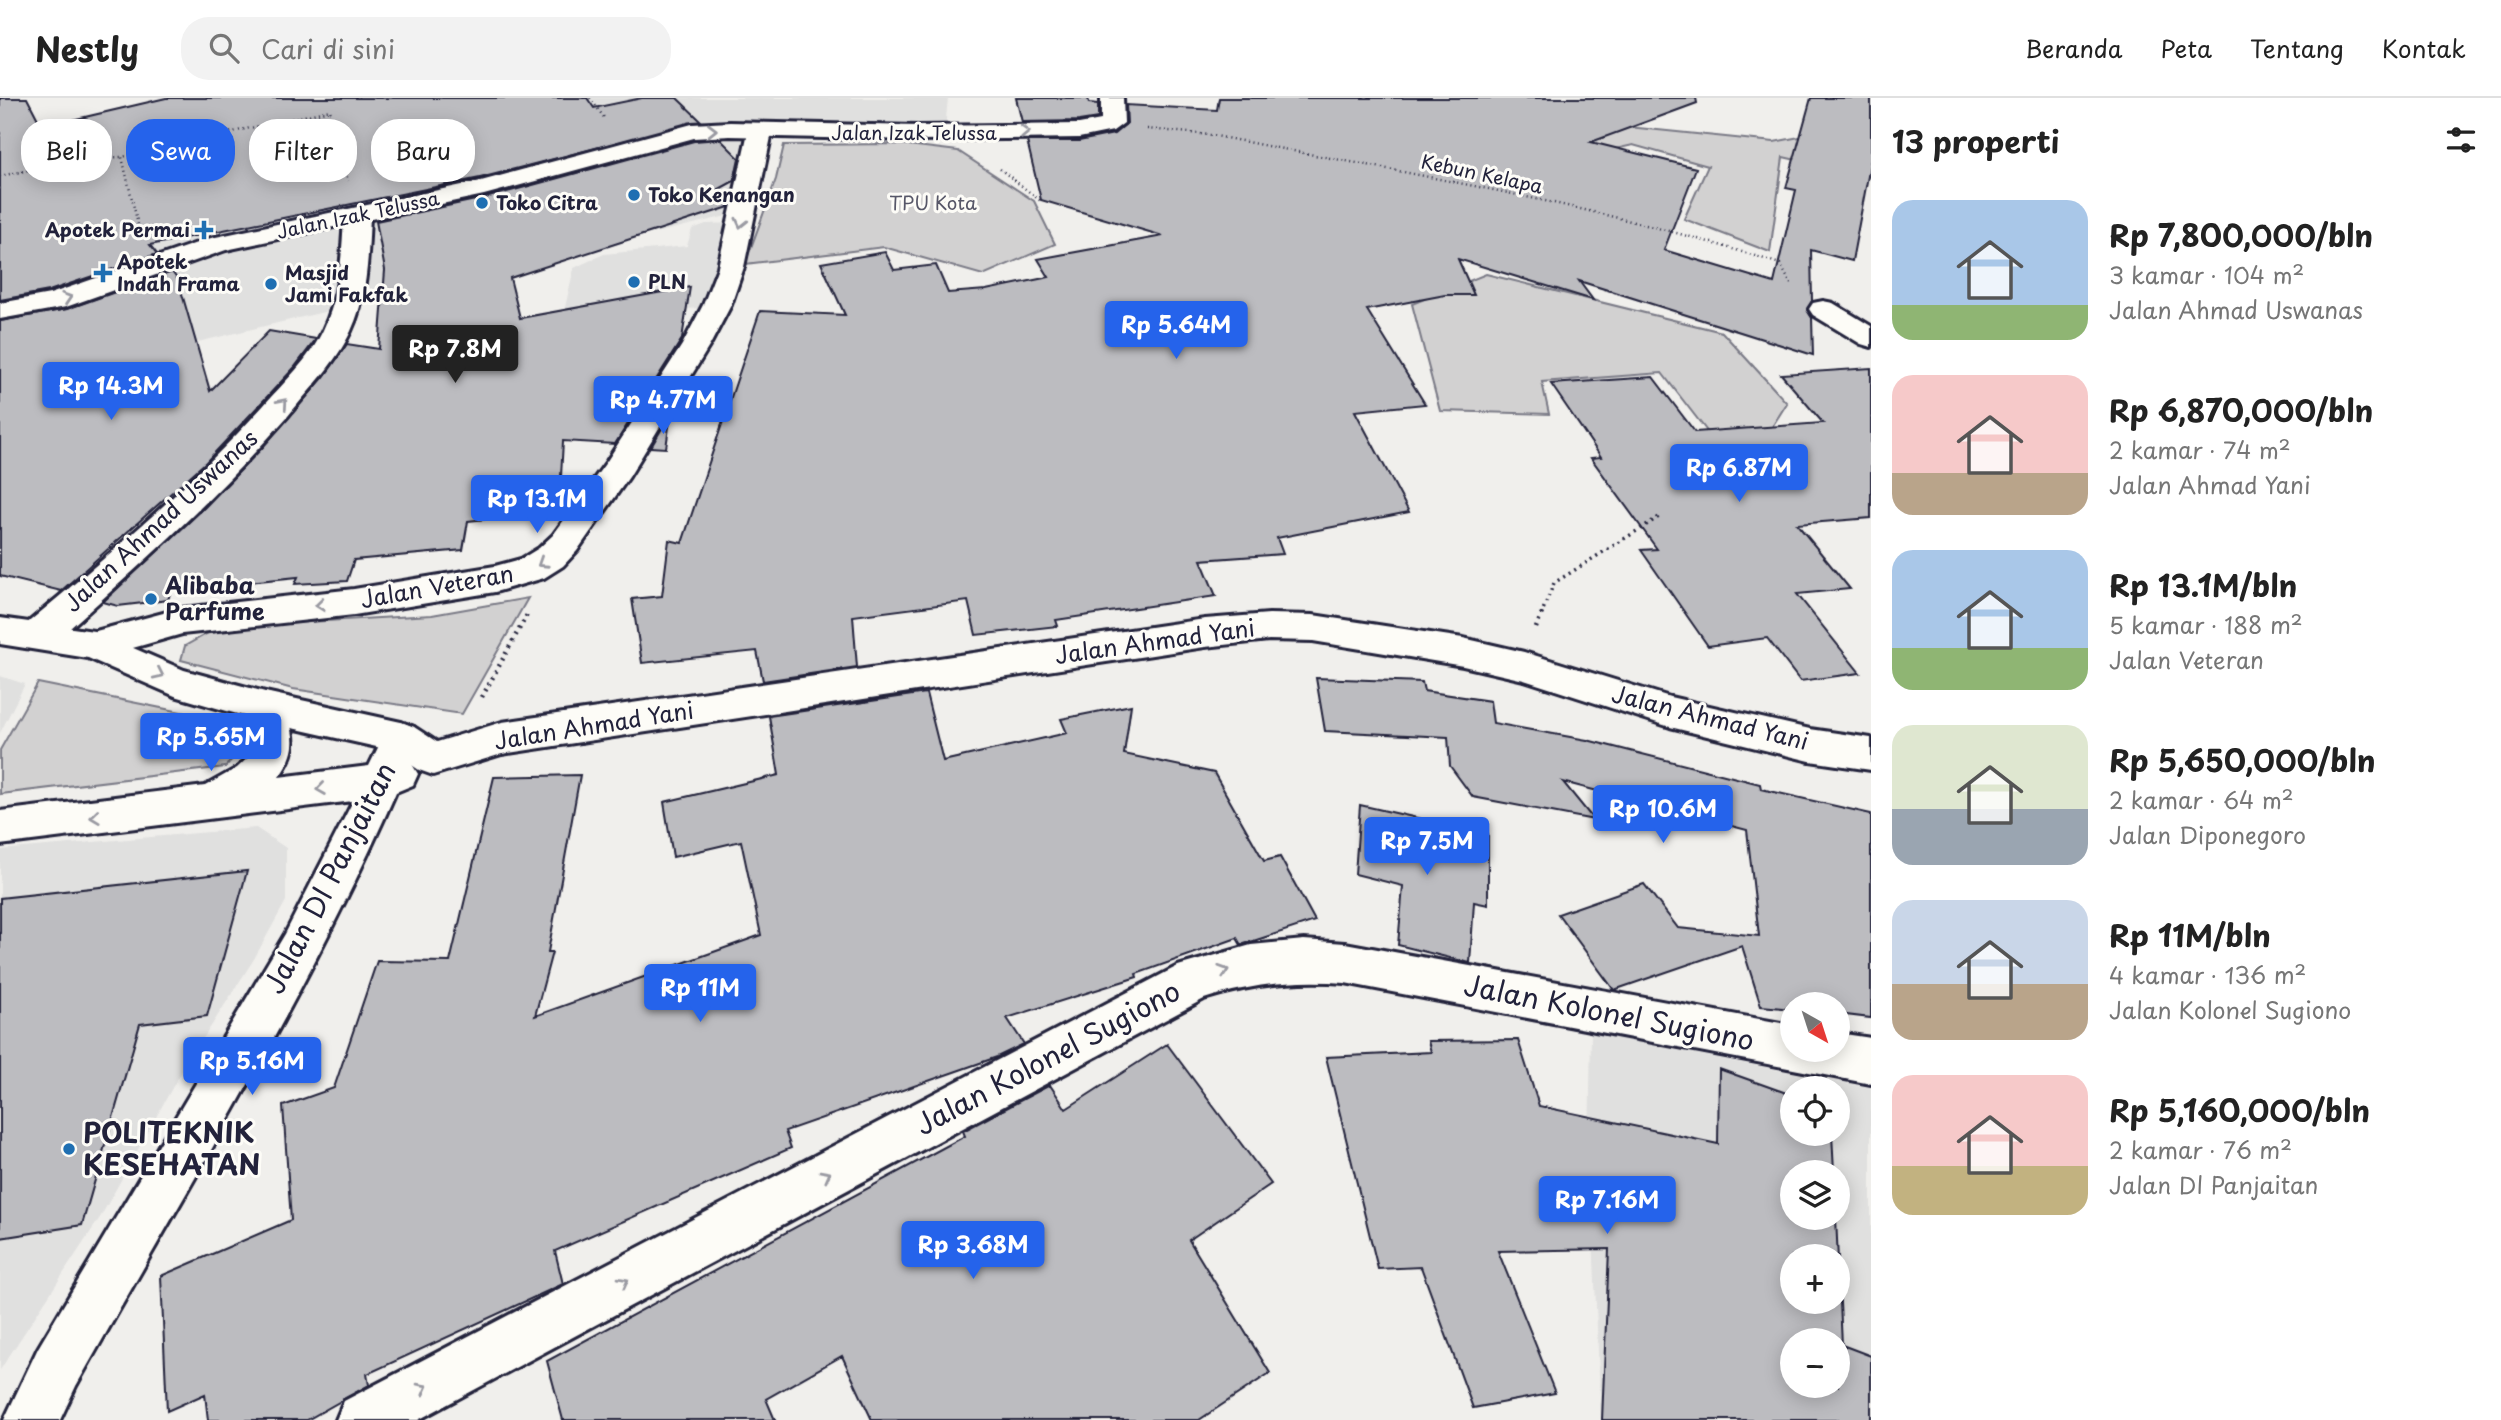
<!DOCTYPE html>
<html lang="id">
<head>
<meta charset="utf-8">
<style>
	body { margin:0; font-family:"Playpen Sans",sans-serif; background:#f2f2f2; color:#222; height:100vh; display:flex; flex-direction:column; font-size:26px; white-space:nowrap }
	* { box-sizing:border-box; margin:0 }
	p { font-size:23px; color:#767676 }
	.icon { flex:none; width:38px; height:38px; fill:none; stroke:currentColor; stroke-width:2; stroke-linecap:round; stroke-linejoin:round }
	.map { position:relative; flex:1; overflow:hidden }
	.details { display:flex; flex-direction:column; background:#fff; width:630px }
	.details>* { flex:none }
	.guide { position:absolute; left:21px; top:21px; width:665px; height:63px; display:flex; gap:14px }
	.needle { width:46px; rotate:141deg }
	.controls { position:absolute; left:1780px; top:894px; display:grid; gap:14px }
	.controls a { display:grid; place-items:center; width:70px; height:70px; border-radius:50%; background:#fff; box-shadow:0 4px 18px #0003; font-size:35px }
	.price { position:absolute; translate:-50% -60px; padding:0 16px; border-radius:7px; background:#2563eb; color:#fff; font-size:23px; line-height:46px; filter:drop-shadow(0 2px 4px #0008) }
	.price::after { content:''; position:absolute; left:50%; top:42px; width:21px; height:16px; margin-left:-10px; background:inherit; clip-path:polygon(0 0,100% 0,50% 100%) }
	.price.current { background:#222; color:#fff }
	ul { padding:0; list-style:none }
	li { display:flex; align-items:center; gap:21px; height:175px; padding:0 21px }
	li span { display:grid; place-items:center; flex:none; width:196px; height:140px; border-radius:21px; color:#555 }
	li>.icon { margin-inline-start:auto }
	span .icon { width:84px; height:84px; fill:#fffc; stroke-width:1 }
	li b { font-size:30px }
	h2 { display:flex; justify-content:space-between; align-items:center; height:84px; padding:0 21px; font-size:30px }
	.pill { padding:0 24px; border-radius:28px; background:#fff; box-shadow:0 4px 18px #0003; font-size:24px; line-height:63px }
	.pill.current { background:#2563eb; color:#fff }
	header { display:flex; align-items:center; gap:42px; box-sizing:border-box; height:98px; padding:0 35px; background:#fff; border-bottom:2px solid #e0e0e0 }
	header strong { font-size:33px }
	nav { display:flex; gap:38px; margin-inline-start:auto; font-size:24px }
	.search { width:490px; height:63px; background:#f2f2f2; display:flex; align-items:center; gap:18px; box-sizing:border-box; padding:0 24px; border-radius:28px; color:#767676; font-size:26px }
	main { display:flex; flex:1; min-height:0 }
	.map>svg:first-child { display:block }
	.built { fill:#e0e0df; fill-rule:evenodd }
	.green { fill:#d2d1d1; stroke:#7a7a86; stroke-width:2 }
	.building { fill:#bcbcc0; stroke:#22223b; stroke-width:2; fill-rule:evenodd }
	.lines { fill:none; stroke-linecap:round; stroke-linejoin:round }
	.minor-casing { stroke:#22223b; stroke-width:6 }
	.tertiary-casing { stroke:#22223b; stroke-width:6 }
	.secondary-casing { stroke:#22223b; stroke-width:6 }
	.primary-casing { stroke:#22223b; stroke-width:6 }
	.path-far2 { stroke:#22223b; stroke-width:2.5; stroke-dasharray:1 3.5; stroke-linecap:butt }
	.path-far1 { stroke:#22223b; stroke-width:3.5; stroke-dasharray:2 4.5; stroke-linecap:butt }
	.path { stroke:#22223b; stroke-width:4.5; stroke-dasharray:2 5; stroke-linecap:butt }
	.minor { fill:#fdfcf7; fill-rule:evenodd }
	.tertiary { fill:#fdfcf7; fill-rule:evenodd }
	.secondary { fill:#fdfcf7; fill-rule:evenodd }
	.primary { fill:#fdfcf7; fill-rule:evenodd }
	.oneway { stroke:#9a9aa2 }
	.poi-dot { fill:#1f6fb2; stroke:#fdfcf7; stroke-width:2.5 }
	.labels { text-anchor:middle; stroke-width:6; stroke-linejoin:round; paint-order:stroke }
	.far-street-label { font-size:19px; fill:#22223b; stroke:#fdfcf7 }
	.far-poi-label { font-size:19px; font-weight:bold; fill:#22223b; stroke:#fdfcf7; text-anchor:start }
	.far-park-label { font-size:19px; fill:#575768; stroke:#fdfcf7 }
	.street-label { font-size:23px; fill:#22223b; stroke:#fdfcf7 }
	.poi-label { font-size:23px; font-weight:bold; fill:#22223b; stroke:#fdfcf7; text-anchor:start }
	.near-street-label { font-size:28px; fill:#22223b; stroke:#fdfcf7 }
	.near-poi-label { font-size:28px; font-weight:bold; fill:#22223b; stroke:#fdfcf7; text-anchor:start }
</style>
</head>
<body>
<header>
<strong>Nestly</strong>
<div class="search"><svg class="icon" aria-label="search" viewBox="0 0 24 24"><circle cx="10" cy="10" r="6"/><path d="M15 15l6 6"/></svg>Cari di sini</div>
<nav><a>Beranda</a><a>Peta</a><a>Tentang</a><a>Kontak</a></nav>
</header>
<main>
<div class="map">
<svg width="1871" height="1322" viewBox="0 0 1871 1322">
	<rect width="100%" height="100%" fill="#f0efec"/>
	<filter id="ink" filterUnits="userSpaceOnUse"><feTurbulence type="fractalNoise" baseFrequency=".0143" numOctaves="2"/><feDisplacementMap in="SourceGraphic" scale="14" xChannelSelector="R" yChannelSelector="G"/><feConvolveMatrix kernelMatrix="1 2 1 2 8 2 1 2 1" color-interpolation-filters="sRGB"/></filter>
	<g filter="url(#ink)">
		<!-- built -->
		<path class="built" d="M552 0H948L944 43 750 40 731 117 0 291V131Z
			M732 125 702 210 563 218 574 170 604 156 687 148 692 131 706 126Z
			M0 578 25 586 0 635Z
			M256 730 286 750V803L254 861 176 983 101 1118 0 1272V752Z
			M1591 935 1871 990V1322H1601L1589 1047ZM1792 990H1838V1036H1792ZM1792 1074H1838V1120H1792ZM1792 1158H1838V1204H1792ZM1792 1242H1838V1288H1792Z"/>
		<!-- green -->
		<path class="green" d="M1541 20 1774 44 1871 25V79L1783 59 1770 154 1684 121 1708 68 1633 47 1611 52 1540 38Z
			M900 46 958 53 1034 103 1055 146 983 177 884 149 745 166 776 81 784 47Z
			M1486 176 1722 234 1787 305 1765 340 1713 341 1662 275 1542 284 1549 316 1440 313 1412 206Z
			M528 500 462 616 293 591 181 562 185 548 219 529 432 517Z
			M38 585 230 624 243 649 225 669 0 696V652Z"/>
		<!-- building -->
		<path class="building" d="M0 0H27L42 29 166 0H587L594 10 642 0H677L701 23 480 80 150 147 157 156 49 193 0 202Z
			M1016 0H1088L1089 5 1098 6V20L1079 23 1022 24Z
			M1219 0H1696L1697 5 1591 44 1696 70 1664 152 1774 185 1796 92 1786 90 1811 0H1871V62L1852 163 1811 152 1812 203 1807 212 1812 220 1813 257 1579 183 1593 202 1458 161 1474 197H1445L1367 212 1425 306 1355 313 1409 414 1277 440 1283 456 1201 462 1216 498 1056 522 1058 528 976 537 968 503 853 518 857 569 763 583 757 553 642 565 632 501 662 498 669 442 682 445 760 213 845 217 821 165 885 154 894 172 936 167 948 195 986 192 1049 179 1038 161 1163 138 1041 102 1027 43H1079L1114 36 1127 25 1126 7 1217 12Z
			M720 41 739 60 734 83 712 95 729 109 510 180 520 220 690 189 682 241 615 346 563 343 559 413 468 423 463 452 354 462 347 483 295 486 298 479 171 492 168 502 118 508 103 504 204 410 262 350 324 279 347 246 379 251 385 172 376 123 485 100 694 43Z
			M172 174 178 182 210 293 269 233 316 241 294 270 206 364 61 493 0 478V223L67 211Z
			M1871 270V420L1797 426 1850 491 1797 496 1860 575 1800 583 1767 540 1708 548 1641 452 1657 451 1591 360 1601 359 1551 286 1653 279 1695 334 1823 325 1781 276Z
			M671 315 666 350 651 349Z
			M1316 580 1422 584 1424 593 1490 603 1493 625 1587 642 1760 686 1761 691 1871 716V920L1838 916V906H1792V911L1761 908 1742 848 1614 892 1558 816 1644 786 1678 830 1759 838 1747 732 1563 684 1594 722 1473 699 1450 668 1448 639 1325 633Z
			M926 595 943 663 1067 635 1061 621 1131 607 1124 656 1214 675 1264 763 1280 759 1315 823 1241 847 1237 840 1136 876 1137 879 1007 920 1024 946 997 959 785 1033 791 1050 555 1153 563 1186 367 1276 369 1287 307 1322H208L205 1296 167 1313 161 1178 291 1122 283 1008 334 990 377 863 450 864 494 679 580 677 548 854H552L535 918 761 837 741 743 673 759 664 704 779 677 769 618Z
			M1360 707 1488 736V807L1474 804 1470 865 1398 847 1403 788 1355 776Z
			M247 773 207 918 140 926 82 1127 0 1140V800Z
			M1518 942 1539 1008 1718 1046 1719 971 1792 997V1036H1832L1834 1074H1792V1120H1836L1842 1247 1871 1258V1322H1602L1609 1151 1498 1153 1555 1295 1473 1310 1421 1169 1378 1171 1326 959 1431 954 1428 943ZM1792 1158H1838V1204H1792ZM1792 1242H1838V1288H1792Z
			M1167 946 1271 1086 1189 1142 1270 1275 1199 1322H872L842 1258 766 1301 775 1322H563L547 1263 965 1038 963 1033 1050 987 1066 1011Z"/>
		<g class="lines">
			<defs>
				<path id="minor" d="M357 110 366 113 370 118C368 157 368 197 351 233 336 265 310 291 288 318 215 401 133 474 51 547L38 551 25 547 20 537 25 527C108 458 191 388 264 307 284 284 310 261 323 232 340 197 342 157 344 118L348 113Z
					M1823 203 1833 205 1871 228V249L1861 246 1813 217 1809 211 1813 205Z
					M1304 842 1345 845 1792 927V952H1838V935L1871 940V986L1345 885C1296 881 1251 886 1204 901L418 1322H336L344 1303 1178 868 1251 847Z"/>
				<path id="tertiary" d="M760 27 768 29 772 34 744 169 731 207 710 247 629 379 577 453 563 468 544 480 495 494 354 517 182 536 94 561 81 557 76 547 81 537 182 510 354 491 495 468 521 461 539 450 553 437 607 363 682 247 703 207 718 169 748 34 752 29Z"/>
				<path id="secondary" d="M265 594 278 598C294 630 302 648 279 679L369 668 388 629 401 624 414 629 420 640 410 663 418 676 413 687 396 694C306 900 186 1092 76 1288L60 1322H4L38 1250 285 836 353 703 0 747V713L205 688 237 670 255 653V630L246 609 252 598Z"/>
				<path id="primary" d="M1101 0H1123L1124 25 1113 33 1079 40 918 42 730 38 694 40 484 97 226 152 66 209 0 221V205L50 196 211 140 481 83 692 26 730 24 918 28 1079 26 1101 22Z
					M1269 516 1313 517 1463 540 1524 554 1670 599 1810 631 1871 640V672L1810 663 1670 629 1524 582 1463 568 1313 543 1269 542 1205 549 502 656 433 677 419 672 390 652 265 624 175 598 88 560 0 546V520L94 533 184 572 265 594 401 624 414 629 437 644 502 624 1205 521Z"/>
			</defs>
			<!-- minor casing -->
			<use href="#minor" class="minor-casing"/>
			<!-- tertiary casing -->
			<use href="#tertiary" class="tertiary-casing"/>
			<!-- secondary casing -->
			<use href="#secondary" class="secondary-casing"/>
			<!-- primary casing -->
			<use href="#primary" class="primary-casing"/>
			<!-- path-far2 -->
			<path class="path-far2" d="M590 0 605 21
				M1147 31 1211 37C1402 75 1595 105 1780 166L1792 188
				M1000 71 1042 104
				M0 78 88 60 122 59
				M140 135 122 59 330 12 348 83"/>
			<!-- path-far1 -->
			<path class="path-far1" d="M1541 517 1554 485 1659 419"/>
			<!-- path -->
			<path class="path" d="M1536 530 1542 515
				M482 599 528 515"/>
			<!-- minor -->
			<use href="#minor" class="minor"/>
			<!-- tertiary -->
			<use href="#tertiary" class="tertiary"/>
			<!-- secondary -->
			<use href="#secondary" class="secondary"/>
			<!-- primary -->
			<use href="#primary" class="primary"/>
		</g>
		<!-- one-way arrows -->
		<defs><path id="oneway-chevron" d="M-2-3.5L2.5 0L-2 3.5" fill="none" stroke-width="1.6" stroke-linecap="round" stroke-linejoin="round" transform="scale(1.75)"/></defs>
		<g class="oneway">
			<use href="#oneway-chevron" transform="translate(712 32) rotate(-1)"/>
			<use href="#oneway-chevron" transform="translate(1025 34) rotate(-2)"/>
			<use href="#oneway-chevron" transform="translate(741 125) rotate(103)"/>
			<use href="#oneway-chevron" transform="translate(67 200) rotate(-18)"/>
			<use href="#oneway-chevron" transform="translate(283 305) rotate(-49)"/>
			<use href="#oneway-chevron" transform="translate(542 465) rotate(147)"/>
			<use href="#oneway-chevron" transform="translate(320 507) rotate(174)"/>
			<use href="#oneway-chevron" transform="translate(159 576) rotate(25)"/>
			<use href="#oneway-chevron" transform="translate(321 691) rotate(172)"/>
			<use href="#oneway-chevron" transform="translate(95 719) rotate(173)"/>
			<use href="#oneway-chevron" transform="translate(1224 873) rotate(-18)"/>
			<use href="#oneway-chevron" transform="translate(826 1077) rotate(-28)"/>
			<use href="#oneway-chevron" transform="translate(624 1184) rotate(-28)"/>
			<use href="#oneway-chevron" transform="translate(423 1290) rotate(-28)"/>
		</g>
	</g>
	<!-- markers -->
	<g class="poi-dot">
		<circle cx="634" cy="97" r="7"/>
		<circle cx="482" cy="105" r="7"/>
		<path d="M200.5 121.5h7v7h7v7h-7v7h-7v-7h-7v-7h7z"/>
		<path d="M99.5 164.5h7v7h7v7h-7v7h-7v-7h-7v-7h7z"/>
		<circle cx="634" cy="184" r="7"/>
		<circle cx="271" cy="186" r="7"/>
		<circle cx="151" cy="501" r="7"/>
		<circle cx="69" cy="1051" r="7"/>
	</g>
	<g class="labels">
		<!-- far-street labels -->
		<g class="far-street-label">
			<text x="914" y="42">Jalan Izak Telussa</text>
			<text transform="translate(1482 76) rotate(12)" y="7">Kebun Kelapa</text>
			<text transform="translate(358 117) rotate(-12)" y="7">Jalan Izak Telussa</text>
		</g>
		<!-- far-poi labels -->
		<g class="far-poi-label">
			<text x="648" y="104">Toko Kenangan</text>
			<text x="496" y="112">Toko Citra</text>
			<text x="190" y="139" text-anchor="end">Apotek Permai</text>
			<text x="117" y="171">Apotek<tspan x="117" dy="22">Indah Frama</tspan></text>
			<text x="285" y="182">Masjid<tspan x="285" dy="22">Jami Fakfak</tspan></text>
			<text x="648" y="191">PLN</text>
		</g>
		<!-- far-park labels -->
		<g class="far-park-label">
			<text x="933" y="112">TPU Kota</text>
		</g>
		<!-- street labels -->
		<g class="street-label">
			<text transform="translate(161 423) rotate(-43)" y="8">Jalan Ahmad Uswanas</text>
			<text transform="translate(437 489) rotate(-10)" y="8">Jalan Veteran</text>
			<text transform="translate(1155 544) rotate(-8)" y="8">Jalan Ahmad Yani</text>
			<text transform="translate(1710 620) rotate(14)" y="8">Jalan Ahmad Yani</text>
			<text transform="translate(594 628) rotate(-9)" y="8">Jalan Ahmad Yani</text>
		</g>
		<!-- poi labels -->
		<g class="poi-label">
			<text x="165" y="496">Alibaba<tspan x="165" dy="26">Parfume</tspan></text>
		</g>
		<!-- near-street labels -->
		<g class="near-street-label">
			<text transform="translate(330 780) rotate(-63)" y="10">Jalan DI Panjaitan</text>
			<text transform="translate(1609 915) rotate(11)" y="10">Jalan Kolonel Sugiono</text>
			<text transform="translate(1048 960) rotate(-28)" y="10">Jalan Kolonel Sugiono</text>
		</g>
		<!-- near-poi labels -->
		<g class="near-poi-label">
			<text x="83" y="1045">POLITEKNIK<tspan x="83" dy="32">KESEHATAN</tspan></text>
		</g>
	</g>
</svg>
<div class="controls">
<a><svg class="needle" viewBox="-14 -14 28 28"><path d="M0-13l5 13h-10z" fill="#e53935"/><path d="M0 13l5-13h-10z" fill="#767676"/></svg></a>
<a><svg class="icon" aria-label="locate" viewBox="0 0 24 24"><circle cx="12" cy="12" r="6"/><path d="M12 2v4M12 18v4M2 12h4M18 12h4"/></svg></a>
<a><svg class="icon" aria-label="layers" viewBox="0 0 24 24"><path d="M12 4l9 5-9 5-9-5zM3 14l9 5 9-5"/></svg></a>
<a>+</a>
<a>−</a>
</div>
<b class="price" style="left:1176px;top:263px">Rp 5.64M</b>
<b class="price current" style="left:455px;top:287px">Rp 7.8M</b>
<b class="price" style="left:111px;top:324px">Rp 14.3M</b>
<b class="price" style="left:663px;top:338px">Rp 4.77M</b>
<b class="price" style="left:1739px;top:406px">Rp 6.87M</b>
<b class="price" style="left:537px;top:437px">Rp 13.1M</b>
<b class="price" style="left:211px;top:675px">Rp 5.65M</b>
<b class="price" style="left:1663px;top:747px">Rp 10.6M</b>
<b class="price" style="left:1427px;top:779px">Rp 7.5M</b>
<b class="price" style="left:700px;top:926px">Rp 11M</b>
<b class="price" style="left:252px;top:999px">Rp 5.16M</b>
<b class="price" style="left:1607px;top:1138px">Rp 7.16M</b>
<b class="price" style="left:973px;top:1183px">Rp 3.68M</b>
<div class="guide">
<a class="pill">Beli</a>
<a class="pill current">Sewa</a>
<a class="pill">Filter</a>
<a class="pill">Baru</a>
</div>
</div>
<section class="details">
<h2>13 properti<svg class="icon" aria-label="filters" viewBox="0 0 24 24"><path d="M4 7h16M4 17h16"/><circle cx="9" cy="7" r="2"/><circle cx="15" cy="17" r="2"/></svg></h2>
<ul>
<li><span style="background:linear-gradient(#a9c7e8 75%,#8fb573 0)"><svg class="icon" aria-label="home" viewBox="0 0 24 24"><path d="M3 11l9-7 9 7M6 9v11h12V9"/></svg></span><div><b>Rp 7,800,000/bln</b><p>3 kamar · 104 m²</p><p>Jalan Ahmad Uswanas</p></div></li>
<li><span style="background:linear-gradient(#f6c9c9 70%,#b9a48a 0)"><svg class="icon" aria-label="home" viewBox="0 0 24 24"><path d="M3 11l9-7 9 7M6 9v11h12V9"/></svg></span><div><b>Rp 6,870,000/bln</b><p>2 kamar · 74 m²</p><p>Jalan Ahmad Yani</p></div></li>
<li><span style="background:linear-gradient(#a9c7e8 70%,#8fb573 0)"><svg class="icon" aria-label="home" viewBox="0 0 24 24"><path d="M3 11l9-7 9 7M6 9v11h12V9"/></svg></span><div><b>Rp 13.1M/bln</b><p>5 kamar · 188 m²</p><p>Jalan Veteran</p></div></li>
<li><span style="background:linear-gradient(#dfe7d0 60%,#9aa5b1 0)"><svg class="icon" aria-label="home" viewBox="0 0 24 24"><path d="M3 11l9-7 9 7M6 9v11h12V9"/></svg></span><div><b>Rp 5,650,000/bln</b><p>2 kamar · 64 m²</p><p>Jalan Diponegoro</p></div></li>
<li><span style="background:linear-gradient(#c9d6e8 60%,#b9a48a 0)"><svg class="icon" aria-label="home" viewBox="0 0 24 24"><path d="M3 11l9-7 9 7M6 9v11h12V9"/></svg></span><div><b>Rp 11M/bln</b><p>4 kamar · 136 m²</p><p>Jalan Kolonel Sugiono</p></div></li>
<li><span style="background:linear-gradient(#f6c9c9 65%,#c2b280 0)"><svg class="icon" aria-label="home" viewBox="0 0 24 24"><path d="M3 11l9-7 9 7M6 9v11h12V9"/></svg></span><div><b>Rp 5,160,000/bln</b><p>2 kamar · 76 m²</p><p>Jalan DI Panjaitan</p></div></li>
</ul>
</section>
</main>
</body>
</html>
